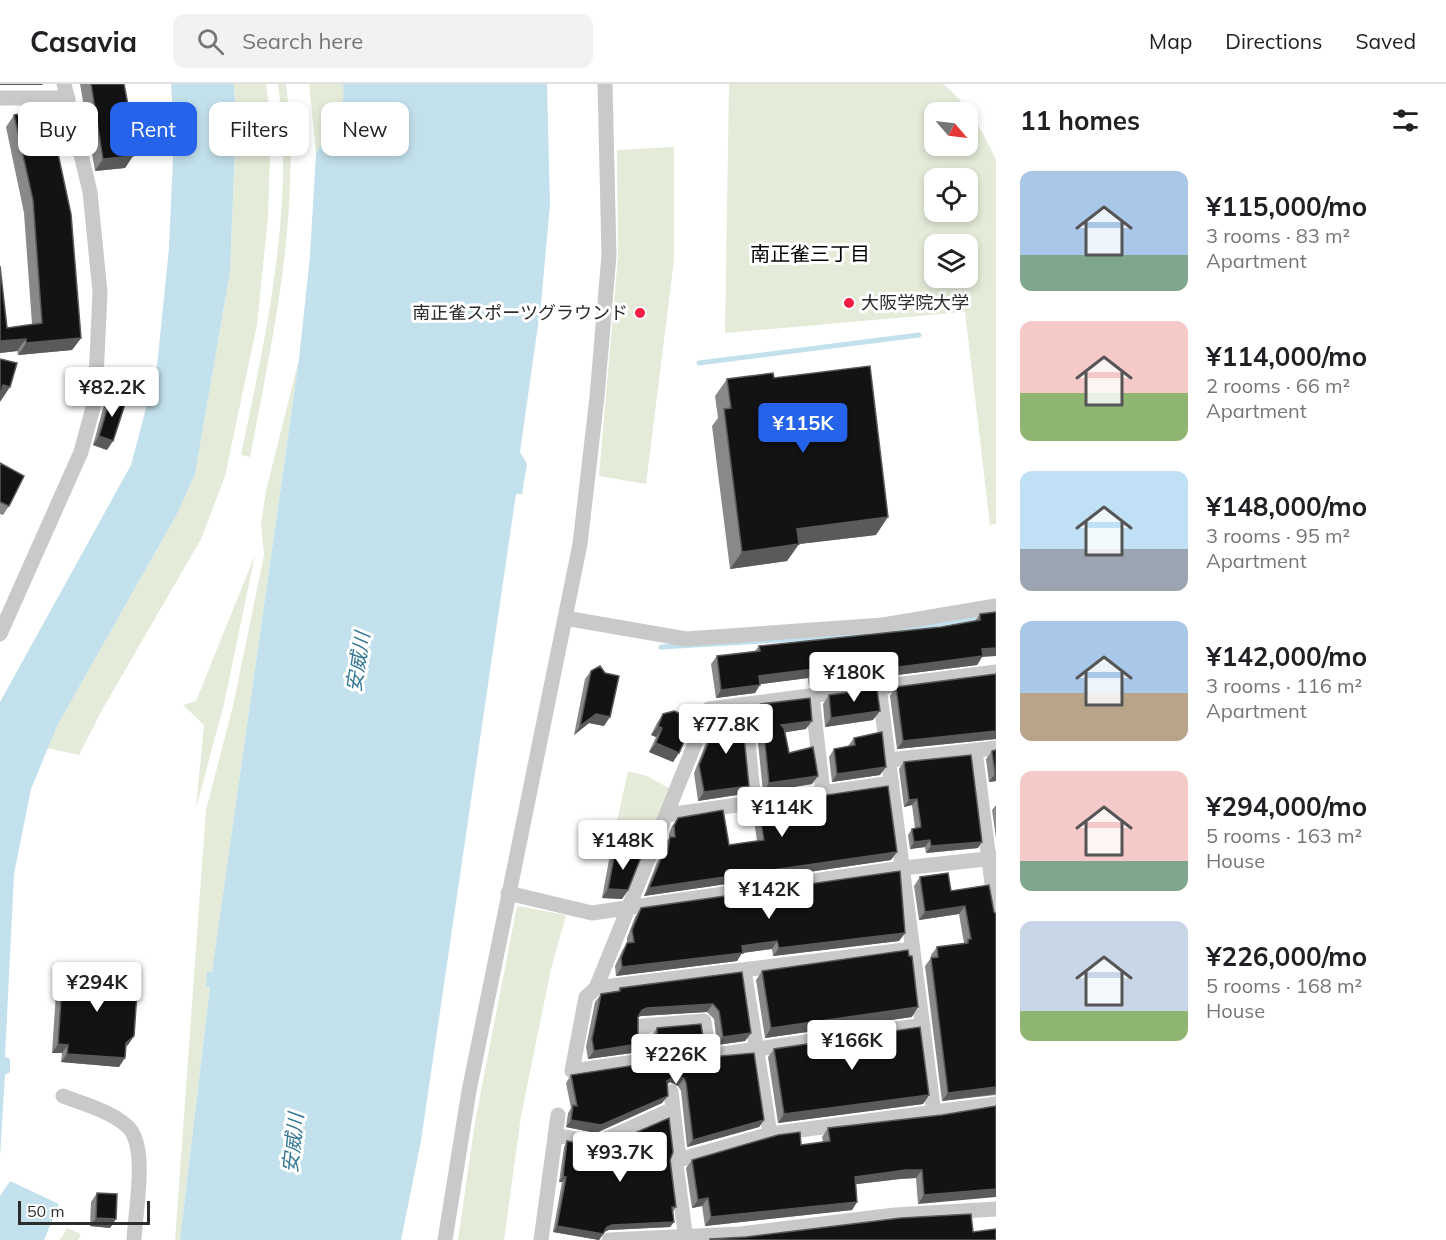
<!DOCTYPE html>
<html lang="en">
<head>
<meta charset="utf-8">
<style>
	body { margin:0; font-family:Mulish,"Noto Sans JP",sans-serif; background:#f2f2f2; color:#202124; height:100vh; display:flex; flex-direction:column; font-size:22px; white-space:nowrap }
	* { box-sizing:border-box; margin:0 }
	p { font-size:20px; color:#757577 }
	.icon { flex:none; width:33px; height:33px; fill:none; stroke:currentColor; stroke-width:2; stroke-linecap:round; stroke-linejoin:round }
	.map { position:relative; flex:1; overflow:hidden }
	.drawer { display:flex; flex-direction:column; background:#fff; width:450px }
	.drawer>* { flex:none }
	.banner { position:absolute; left:18px; top:18px; width:570px; height:54px; display:flex; gap:12px }
	.needle { width:39px; rotate:118deg }
	.tools { position:absolute; left:924px; top:18px; display:grid; gap:12px }
	.tools a { display:grid; place-items:center; width:54px; height:54px; border-radius:12px; background:#fff; box-shadow:0 3px 9px #0003; font-size:30px }
	.scale { position:absolute; left:18px; bottom:15px; width:132px; box-sizing:border-box; padding-left:6px; border:3px solid #2c2c2c; border-top:0; font-size:16px; line-height:21px; white-space:nowrap; color:#2c2c2c; -webkit-text-stroke:4px #fff; paint-order:stroke }
	.price { position:absolute; translate:-50% -51px; padding:0 14px; border-radius:6px; background:#fff; color:#222; font-size:20px; line-height:39px; filter:drop-shadow(0 2px 3px #0008) }
	.price::after { content:''; position:absolute; left:50%; top:36px; width:18px; height:14px; margin-left:-9px; background:inherit; clip-path:polygon(0 0,100% 0,50% 100%) }
	.price.current { background:#2563eb; color:#fff }
	ul { padding:0; list-style:none }
	li { display:flex; align-items:center; gap:18px; height:150px; padding:0 24px }
	li span { display:grid; place-items:center; flex:none; width:168px; height:120px; border-radius:12px; color:#555 }
	li>.icon { margin-inline-start:auto }
	span .icon { width:72px; height:72px; fill:#fffc; stroke-width:1 }
	li b { font-size:26px }
	h2 { display:flex; justify-content:space-between; align-items:center; height:72px; padding:0 24px; font-size:26px }
	.chip { padding:0 21px; border-radius:12px; background:#fff; box-shadow:0 3px 9px #0003; font-size:21px; line-height:54px }
	.chip.current { background:#2563eb; color:#fff }
	header { display:flex; align-items:center; gap:36px; box-sizing:border-box; height:84px; padding:0 30px; background:#fff; border-bottom:2px solid #e0e0e0 }
	header strong { font-size:28px }
	nav { display:flex; gap:33px; margin-inline-start:auto; font-size:21px }
	.search { width:420px; height:54px; background:#f2f2f2; display:flex; align-items:center; gap:15px; box-sizing:border-box; padding:0 21px; border-radius:12px; color:#757577; font-size:22px }
	main { display:flex; flex:1; min-height:0 }
	.map>svg:first-child { display:block }
	.green { fill:#e4ebd8; fill-rule:evenodd }
	.water { fill:#c2e1ed }
	.lines { fill:none; stroke-linecap:round; stroke-linejoin:round }
	.stream { stroke:#c2e1ed; stroke-width:5 }
	.minor { stroke:#c9c9c9; stroke-width:15 }
	.wall { fill:#898989 }
	.shaded-wall { fill:#5a5a5a }
	.building { fill:#131313; stroke:#5a5a5a; stroke-width:1.5 }
	.poi-dot { fill:#f41d43; stroke:#fff; stroke-width:2 }
	.labels { text-anchor:middle; stroke-width:6; stroke-linejoin:round; paint-order:stroke }
	.poi-label { font-size:18px; fill:#2c2c2c; stroke:#fff; text-anchor:start }
	.neighbourhood-label { font-size:20px; fill:#000; stroke:#fff }
	.water-label { font-size:20px; font-style:italic; fill:#347894; stroke:#fff }
</style>
</head>
<body>
<header>
<strong>Casavia</strong>
<div class="search"><svg class="icon" aria-label="search" viewBox="0 0 24 24"><circle cx="10" cy="10" r="6"/><path d="M15 15l6 6"/></svg>Search here</div>
<nav><a>Map</a><a>Directions</a><a>Saved</a></nav>
</header>
<main>
<div class="map">
<svg width="996" height="1156" viewBox="0 0 996 1156">
	<rect width="100%" height="100%" fill="#fff"/>
	<!-- green -->
	<path class="green" d="M234 0H266L271 38 268 133 257 241 225 392 201 455 102 626 79 671 47 664 57 642 177 430 195 390 230 188 236 38Z
		M278 0H286C302 124 273 252 250 373L241 371C266 250 295 123 278 0Z
		M309 0H343C345 20 340 36 323 47V59L316 68Z
		M729 0H943C968 20 983 47 996 76V440L990 441 965 228 725 249ZM934 28H968V62H934ZM934 94H968V128H934ZM934 160H968V194H934Z
		M674 63V176L646 400 599 392 618 172 617 66Z
		M299 275 212 888H207L206 902 210 903 180 1156H175L206 726 233 622 264 471 261 439 266 407Z
		M255 471 224 620 196 724 204 641 183 621 196 617Z
		M628 687 647 692 669 704 650 759 614 751Z
		M517 822 566 831 551 885 521 1032 504 1156H458L475 1038Z
		M67 1144 81 1150 78 1156H60Z"/>
	<!-- water -->
	<path class="water" d="M171 0H234L236 38 230 188 195 390 177 430 57 642 31 705 14 790 5 973 10 975V988L5 991 0 1073V618L131 381 157 282 169 164 174 50Z
		M343 0H547L550 120 541 220 520 368 527 380 522 410H516L421 1057 401 1156H180L210 903 206 902 207 888H212L299 275 310 172 316 68 323 59V47C340 36 345 20 343 0Z
		M10 1097 59 1120 44 1156H0V1112Z"/>
	<g class="lines">
		<!-- stream -->
		<path class="stream" d="M699 279 919 251
			M885 549 996 530
			M661 563 867 551"/>
		<!-- minor -->
		<path class="minor" d="M0 14H68
			M565 534 686 555 883 541 996 522
			M0 550 81 368 95 316 100 208 90 108 64 0
			M879 603 934 1030
			M812 612 823 709
			M744 620 754 718
			M975 666 996 831
			M889 676 996 664
			M667 731 892 699
			M508 809 592 829 903 784 996 774
			M744 886 770 1050
			M596 904 913 865
			M923 941 709 972 704 937 642 942V977L572 987 586 913 596 904 709 625 996 588
			M671 1008 679 1076 676 1080 686 1156
			M63 1012C84 1020 110 1027 127 1042 149 1061 135 1128 134 1156
			M555 1051 597 1059 673 1025
			M593 1073V1058
			M679 1076 770 1050 996 1020
			M445 1156 469 1007 580 460 597 313 609 171 605 0
			M541 1156 558 1031
			M609 1156 740 1150 895 1131 996 1125"/>
	</g>
	<!-- wall -->
	<path class="wall" d="M80 0H124L128 21 143 57 134 69H133V72L125 84 95 87Z
		M14 31 81 254 72 266 18 271 17 267 0 269V182L7 244 32 240 24 129 6 43Z
		M774 294 876 451 799 460 787 477 730 485 712 342 718 334 715 312 727 295Z
		M111 312 107 366 93 361 104 321Z
		M0 379 9 422 3 431 0 430Z
		M980 530 982 573 977 581 809 602 808 594 760 600 755 609 716 614 711 580 717 572 755 567 759 562 941 543 975 537Z
		M591 587 604 642 589 639 574 651 585 595Z
		M996 590V655L897 665 890 612 896 603Z
		M829 611 873 636 825 643 823 620Z
		M761 620 806 645 785 648 789 669 812 700 763 708 755 629Z
		M721 628 743 710 698 717 694 689 715 636Z
		M663 630 696 637 694 643 688 651V650L673 678 649 668 656 653 651 651 657 639Z
		M854 654 880 691 832 698 829 673 834 665 848 662Z
		M992 667 996 697 989 698 986 675Z
		M904 678 978 764 926 769 925 763 910 765 908 751 912 745 915 744 912 721 904 723 899 685Z
		M758 721 891 776 644 812 657 778 663 770 664 761 669 754V750L672 742 678 734 729 761 757 757 753 729Z
		M996 721V754L992 726Z
		M615 768 628 806 622 815 602 814 609 776Z
		M920 793 996 830V1011L942 1017 925 882 931 874V871L937 863 964 859 959 830 919 836 914 802Z
		M641 824 905 849 899 857 773 872 772 865 742 869 737 877 616 892 615 882 622 867 627 859V854L635 833Z
		M63 885 128 908 134 952 126 963 119 983 61 978 62 969H52L57 894Z
		M762 887 912 933 765 954 756 896Z
		M742 888 751 949 745 957 717 961 714 935 707 928 641 932 638 933 632 969 588 975 586 963 595 918 601 910 618 907 620 904Z
		M657 944 705 966 764 1036 759 1043 687 1063 681 1007 678 1002 670 998 667 1001 662 1019 596 1049 566 1043 568 1029 571 1024 566 999 571 991 649 979 652 976V951Z
		M774 965 929 1011 923 1020 778 1039 768 973Z
		M996 1022 918 1120 916 1094 900 1095 856 1100 857 1118 852 1126 705 1142 702 1122 692 1124 686 1084 692 1076 823 1058 822 1053 828 1044 942 1031Z
		M567 1057 589 1073 598 1077 602 1075 603 1067 607 1061 670 1076 676 1123 673 1128 674 1138 670 1143 609 1146 605 1148 599 1156 553 1148 562 1098H559L564 1063Z
		M97 1109 116 1135 110 1144 90 1142 91 1118Z"/>
	<!-- shaded-wall -->
	<path class="shaded-wall" d="M0 0H43L42 1H0Z
		M143 57 134 69 123 70 132 58Z
		M133 72 125 84 95 87 103 75Z
		M81 254 72 266 18 271 26 259Z
		M26 255 17 267 0 269V257Z
		M3 301 10 303 0 318V306Z
		M99 352 113 357 107 366 93 361Z
		M888 433 876 451 799 460 787 477 730 485 742 468 797 445Z
		M996 564V572L982 573 977 581 809 602 815 594 982 565Z
		M814 585 808 594 754 601 759 592Z
		M760 601 755 609 716 614 721 606Z
		M880 627 873 636 825 643 831 634Z
		M596 630 610 633 604 642 589 639 574 651 580 642Z
		M812 637 806 645 775 650 781 641Z
		M658 642 662 644 656 653 651 651Z
		M996 647V655L897 665 903 657Z
		M656 659 679 669 673 678 649 668Z
		M886 683 880 691 832 698 837 690Z
		M996 689V697L989 698 995 690Z
		M818 692 812 700 763 708 769 699Z
		M749 702 743 710 698 717 704 708Z
		M917 715 912 721 904 723 909 716Z
		M930 756 925 763 910 765 914 758Z
		M982 758 978 764 926 769 931 762Z
		M897 768 891 776 644 812 649 804Z
		M608 805 628 806 622 815 602 814Z
		M965 822 959 830 919 836 925 828Z
		M905 849 899 857 773 872 779 864Z
		M777 857 772 865 742 869 737 877 616 892 622 883 742 862Z
		M713 920 707 928 641 932 636 934 642 926 647 924Z
		M918 923 912 933 765 954 771 944Z
		M751 949 745 957 717 961 723 953Z
		M134 952 128 961 120 967 126 959Z
		M58 960 68 961 62 969H52Z
		M638 960 632 969 588 975 594 967Z
		M67 970 125 974 119 983 61 978Z
		M676 991 684 994 678 1002 670 998 662 1005 667 997Z
		M996 1003 995 1010 942 1017 948 1009Z
		M929 1011 923 1020 778 1039 784 1030Z
		M668 1012 662 1019 596 1049 566 1043 571 1036Z
		M764 1036 759 1043 687 1063 693 1056Z
		M906 1086H922L916 1094 900 1095 849 1101 855 1093Z
		M563 1092 566 1093 562 1098H559Z
		M996 1105V1113L918 1120 924 1111Z
		M708 1114 702 1122 692 1124 698 1116Z
		M857 1118 852 1126 705 1142 711 1133Z
		M96 1134 116 1135 110 1144 90 1142Z
		M674 1138 670 1143 609 1146 603 1148 607 1143 612 1141Z
		M557 1142 603 1150 599 1156 553 1148Z"/>
	<!-- building -->
	<path class="building" d="M91 0H124L128 21 138 20 143 57 132 58 133 72 103 75Z
		M48 23 71 130 81 254 26 259V255L0 257V182L7 244 42 239 33 116 14 31Z
		M0 275 17 279 10 303 3 301 0 314Z
		M870 282 888 433 797 445 799 460 742 468 724 325 731 324 727 295 773 289 774 294Z
		M111 312 126 317 113 357 99 352Z
		M0 379 24 392 9 422 0 418Z
		M996 528V564L982 565 983 572 815 594 814 585 759 592 760 601 721 606 717 572 760 567 759 562 941 543 980 536V530Z
		M600 582 605 589 619 592 610 633 596 630 580 642 591 587Z
		M996 590V647L903 657 896 603Z
		M877 605 880 627 831 634 829 611Z
		M810 614 812 637 781 641 784 644 789 669 813 663 818 692 769 699 761 620Z
		M741 623 749 702 704 708 699 681 721 628Z
		M674 627 696 637 694 643 693 637 679 669 656 659 662 644 658 642 663 630Z
		M882 648 886 683 837 690 834 665 855 661 854 654Z
		M996 666V689L995 690 992 667Z
		M971 671 982 758 931 762 930 756 914 758 912 745 921 743 917 715 909 716 904 678Z
		M888 702 897 768 649 804 663 770H667L670 753H675L674 742 678 734 723 726 729 761 764 756 758 721Z
		M615 768 641 773 628 806 608 805Z
		M900 787 905 849 779 864 777 857 742 862 743 869 622 883 621 874 627 859 634 858 632 846 641 824Z
		M948 789 951 807 989 801 994 828 996 830V1003L948 1009 931 874 938 873 937 863 968 859V855H971L965 822 925 828 920 793Z
		M908 866 909 872H912L918 923 771 944 762 887Z
		M63 885 129 889 128 908H137L134 952 126 959 125 974 67 970 68 961 58 960Z
		M742 888 751 949 723 953 719 927 713 920 647 924 642 926 638 933V960L594 967 592 955 601 910 620 907V904Z
		M701 940 705 966 710 973 754 969 764 1036 693 1056 686 999 684 994 676 991 667 997 668 1012 601 1041 571 1036 573 1021 577 1022 571 991 649 979 657 970V944Z
		M920 943 929 1011 784 1030 774 965Z
		M996 1022V1105L924 1111 922 1086H906L855 1093 857 1118 711 1133 708 1114 698 1116 692 1076 778 1051 800 1048 801 1061 830 1057 828 1044 942 1031Z
		M669 1034 673 1068 670 1076 676 1123H672L674 1138 612 1141 607 1143 603 1150 557 1142 566 1093 563 1092 567 1057 587 1061 589 1073 598 1077 605 1073 607 1061Z
		M97 1109 117 1110 116 1135 96 1134Z
		M971 1130 973 1148 996 1145V1156H710V1155L746 1153 901 1134Z"/>
	<!-- markers -->
	<g class="poi-dot">
		<circle cx="849" cy="219" r="6"/>
		<circle cx="640" cy="229" r="6"/>
	</g>
	<g class="labels">
		<!-- poi labels -->
		<g class="poi-label">
			<text x="861" y="225">大阪学院大学</text>
			<text x="628" y="235" text-anchor="end">南正雀スポーツグラウンド</text>
		</g>
		<!-- neighbourhood labels -->
		<g class="neighbourhood-label">
			<text x="810" y="177">南正雀三丁目</text>
		</g>
		<!-- water labels -->
		<g class="water-label">
			<text transform="translate(358 578) rotate(-81)" y="7">安威川</text>
			<text transform="translate(293 1059) rotate(-84)" y="7">安威川</text>
		</g>
	</g>
</svg>
<div class="tools">
<a><svg class="needle" viewBox="-14 -14 28 28"><path d="M0-13l5 13h-10z" fill="#e53935"/><path d="M0 13l5-13h-10z" fill="#757577"/></svg></a>
<a><svg class="icon" aria-label="locate" viewBox="0 0 24 24"><circle cx="12" cy="12" r="6"/><path d="M12 2v4M12 18v4M2 12h4M18 12h4"/></svg></a>
<a><svg class="icon" aria-label="layers" viewBox="0 0 24 24"><path d="M12 4l9 5-9 5-9-5zM3 14l9 5 9-5"/></svg></a>
</div>
<div class="scale">50 m</div>
<b class="price" style="left:112px;top:334px">¥82.2K</b>
<b class="price current" style="left:803px;top:370px">¥115K</b>
<b class="price" style="left:854px;top:619px">¥180K</b>
<b class="price" style="left:726px;top:671px">¥77.8K</b>
<b class="price" style="left:782px;top:754px">¥114K</b>
<b class="price" style="left:623px;top:787px">¥148K</b>
<b class="price" style="left:769px;top:836px">¥142K</b>
<b class="price" style="left:97px;top:929px">¥294K</b>
<b class="price" style="left:852px;top:987px">¥166K</b>
<b class="price" style="left:676px;top:1001px">¥226K</b>
<b class="price" style="left:620px;top:1099px">¥93.7K</b>
<div class="banner">
<a class="chip">Buy</a>
<a class="chip current">Rent</a>
<a class="chip">Filters</a>
<a class="chip">New</a>
</div>
</div>
<section class="drawer">
<h2>11 homes<svg class="icon" aria-label="filters" viewBox="0 0 24 24"><path d="M4 7h16M4 17h16"/><circle cx="9" cy="7" r="2"/><circle cx="15" cy="17" r="2"/></svg></h2>
<ul>
<li><span style="background:linear-gradient(#a9c7e8 70%,#7fa58c 0)"><svg class="icon" aria-label="home" viewBox="0 0 24 24"><path d="M3 11l9-7 9 7M6 9v11h12V9"/></svg></span><div><b>¥115,000/mo</b><p>3 rooms · 83 m²</p><p>Apartment</p></div></li>
<li><span style="background:linear-gradient(#f6c9c9 60%,#8fb573 0)"><svg class="icon" aria-label="home" viewBox="0 0 24 24"><path d="M3 11l9-7 9 7M6 9v11h12V9"/></svg></span><div><b>¥114,000/mo</b><p>2 rooms · 66 m²</p><p>Apartment</p></div></li>
<li><span style="background:linear-gradient(#bfe0f5 65%,#9aa5b1 0)"><svg class="icon" aria-label="home" viewBox="0 0 24 24"><path d="M3 11l9-7 9 7M6 9v11h12V9"/></svg></span><div><b>¥148,000/mo</b><p>3 rooms · 95 m²</p><p>Apartment</p></div></li>
<li><span style="background:linear-gradient(#a9c7e8 60%,#b9a48a 0)"><svg class="icon" aria-label="home" viewBox="0 0 24 24"><path d="M3 11l9-7 9 7M6 9v11h12V9"/></svg></span><div><b>¥142,000/mo</b><p>3 rooms · 116 m²</p><p>Apartment</p></div></li>
<li><span style="background:linear-gradient(#f6c9c9 75%,#7fa58c 0)"><svg class="icon" aria-label="home" viewBox="0 0 24 24"><path d="M3 11l9-7 9 7M6 9v11h12V9"/></svg></span><div><b>¥294,000/mo</b><p>5 rooms · 163 m²</p><p>House</p></div></li>
<li><span style="background:linear-gradient(#c9d6e8 75%,#8fb573 0)"><svg class="icon" aria-label="home" viewBox="0 0 24 24"><path d="M3 11l9-7 9 7M6 9v11h12V9"/></svg></span><div><b>¥226,000/mo</b><p>5 rooms · 168 m²</p><p>House</p></div></li>
</ul>
</section>
</main>
</body>
</html>
